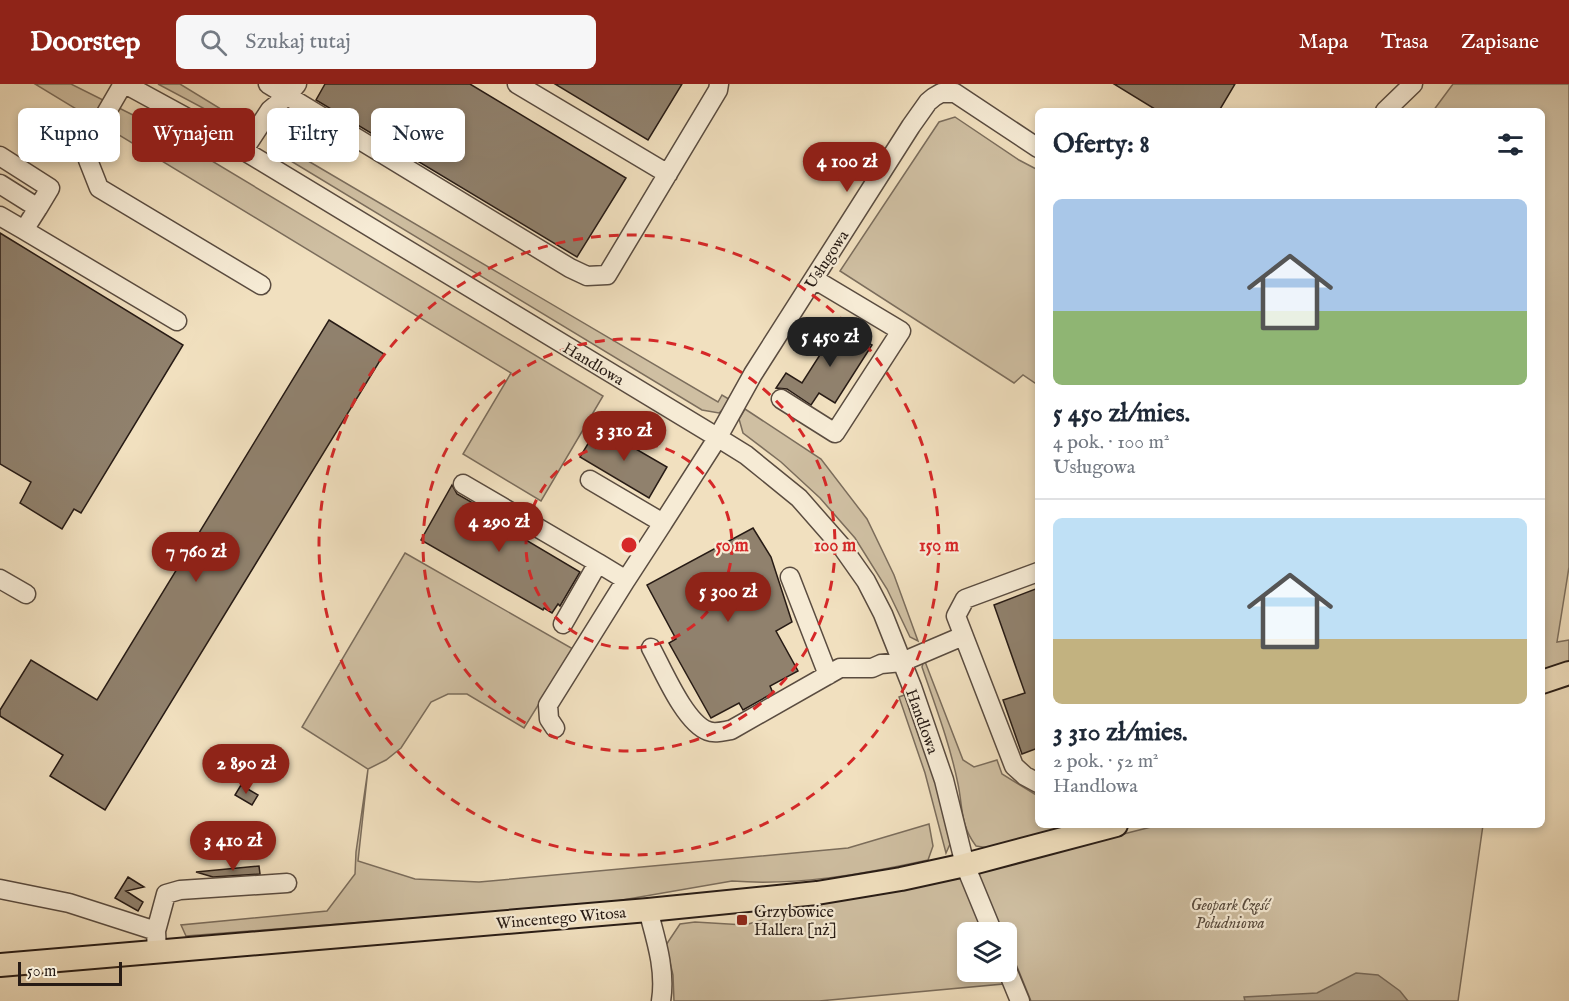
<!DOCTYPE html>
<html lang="pl">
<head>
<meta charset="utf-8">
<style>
	body { margin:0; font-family:"IM FELL English",serif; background:#f6f6f7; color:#1f2937; height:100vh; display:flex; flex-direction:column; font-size:22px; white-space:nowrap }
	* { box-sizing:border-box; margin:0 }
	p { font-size:20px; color:#747a83 }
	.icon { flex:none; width:33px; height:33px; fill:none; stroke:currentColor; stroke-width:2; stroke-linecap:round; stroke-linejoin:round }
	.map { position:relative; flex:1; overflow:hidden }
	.drawer { position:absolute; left:1035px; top:24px; width:510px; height:720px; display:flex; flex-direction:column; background:#fff; border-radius:9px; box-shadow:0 3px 9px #0003 }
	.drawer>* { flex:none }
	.top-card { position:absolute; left:18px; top:24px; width:570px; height:54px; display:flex; gap:12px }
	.controls { position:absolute; left:957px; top:838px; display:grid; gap:12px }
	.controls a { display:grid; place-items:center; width:60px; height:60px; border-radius:9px; background:#fff; box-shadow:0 3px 9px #0003; font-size:30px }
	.scale { position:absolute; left:18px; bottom:15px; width:104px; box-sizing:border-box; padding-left:6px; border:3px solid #271b15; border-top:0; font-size:16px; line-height:21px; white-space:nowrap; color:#271b15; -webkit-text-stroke:4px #f6ebd5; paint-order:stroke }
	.price { position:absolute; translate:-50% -51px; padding:0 14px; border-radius:21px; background:#8f2418; color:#fff; font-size:20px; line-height:39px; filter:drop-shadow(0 2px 3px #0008) }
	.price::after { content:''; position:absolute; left:50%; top:36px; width:18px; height:14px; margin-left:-9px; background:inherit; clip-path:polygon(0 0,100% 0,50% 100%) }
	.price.on { background:#222; color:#fff }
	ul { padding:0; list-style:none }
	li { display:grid; align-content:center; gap:12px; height:318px; padding:0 18px }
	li+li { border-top:2px solid #e0e1e3 }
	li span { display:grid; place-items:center; height:186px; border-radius:9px; color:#555 }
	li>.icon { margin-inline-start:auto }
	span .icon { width:108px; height:108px; fill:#fffc; stroke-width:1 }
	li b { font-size:26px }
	h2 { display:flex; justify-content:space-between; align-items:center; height:72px; padding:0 18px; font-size:26px }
	.pill { padding:0 21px; border-radius:9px; background:#fff; box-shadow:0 3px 9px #0003; font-size:21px; line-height:54px }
	.pill.on { background:#8f2418; color:#fff }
	header { display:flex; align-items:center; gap:36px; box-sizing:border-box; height:84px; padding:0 30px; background:#8f2418; color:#fff }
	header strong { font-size:28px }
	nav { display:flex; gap:33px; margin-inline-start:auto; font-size:21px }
	.search { width:420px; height:54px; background:#f6f6f7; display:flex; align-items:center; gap:15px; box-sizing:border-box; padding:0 21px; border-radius:9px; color:#747a83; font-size:22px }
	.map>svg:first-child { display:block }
	.green { fill:#cfbfa2; stroke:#7b6d5c; stroke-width:1.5 }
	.water { fill:#ac9d85; stroke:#776958; stroke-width:1.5 }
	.building { fill:#90816d; stroke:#271b15; stroke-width:1.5 }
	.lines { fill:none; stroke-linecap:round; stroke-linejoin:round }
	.minor-casing { stroke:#5a4c40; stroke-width:21 }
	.major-casing { stroke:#271b15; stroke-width:26 }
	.minor { stroke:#f6ebd5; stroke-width:18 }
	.major { stroke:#f1e0bf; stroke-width:22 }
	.ring { fill:none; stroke:#d62828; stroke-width:3; stroke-dasharray:10 8 }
	.poi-dot { fill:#8f2418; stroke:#f6ebd5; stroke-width:2 }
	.labels { text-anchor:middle; stroke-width:4.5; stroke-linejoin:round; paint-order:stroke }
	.street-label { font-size:16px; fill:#271b15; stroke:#f6ebd5 }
	.park-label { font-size:16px; font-style:italic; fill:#594c3f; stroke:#f6ebd5 }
	.poi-label { font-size:16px; fill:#271b15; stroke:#f6ebd5; text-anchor:start }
	.centre { fill:#d62828; stroke:#f6ebd5; stroke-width:3 }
	.ring-label { font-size:18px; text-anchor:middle; font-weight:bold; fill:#d62828; stroke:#f6ebd5; stroke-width:4.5; stroke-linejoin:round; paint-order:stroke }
</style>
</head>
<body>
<header>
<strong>Doorstep</strong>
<div class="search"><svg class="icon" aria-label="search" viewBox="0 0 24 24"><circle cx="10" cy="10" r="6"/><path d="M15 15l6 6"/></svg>Szukaj tutaj</div>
<nav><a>Mapa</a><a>Trasa</a><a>Zapisane</a></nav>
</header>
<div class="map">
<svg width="1569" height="917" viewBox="0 0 1569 917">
	<rect width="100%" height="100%" fill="#f1e0bf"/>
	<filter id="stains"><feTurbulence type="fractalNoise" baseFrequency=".00333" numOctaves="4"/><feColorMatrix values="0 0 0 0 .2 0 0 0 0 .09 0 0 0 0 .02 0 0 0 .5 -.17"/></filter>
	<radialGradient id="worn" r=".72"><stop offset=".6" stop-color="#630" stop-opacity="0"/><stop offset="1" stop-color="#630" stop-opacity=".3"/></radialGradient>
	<!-- green -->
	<path class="green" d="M35 0H71L147 38 603 312 541 417 463 370 511 289Z
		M158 0H180L239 36 231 39Z
		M1453 0H1569V483L1557 558 1569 556V578L1542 588V27H1433Z
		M955 33 1019 76 1038 86V301L1023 291 1014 299 840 187 939 38Z
		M281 61 718 318 722 311 732 317 719 329 702 326 276 68Z
		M745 325 821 375 867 435 894 491 918 557 910 553 887 505 855 454 820 414 781 378 743 349 739 335Z
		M405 469 573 565 524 644 467 610H448L431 618 401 664 386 676 368 685 358 777 415 795 479 798 848 764 929 740 933 762 928 776C864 790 797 802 732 797L605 819 186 852 181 841 327 827 355 790 356 768 368 685 302 643Z
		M924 575 963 676 974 683 997 676 1002 690 1038 712V741H1084L989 764 976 762C960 741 963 724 958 700 950 660 935 621 922 583Z
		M907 610 935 686 951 758 946 769 925 689 899 613Z
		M1159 741H1483L1458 917H1031L1007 858 1006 849H1003L977 787Z
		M961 792 983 849H968V888H998L1003 900 819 917H674L673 891 666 861 680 840 695 838 745 841 762 836 771 825Z"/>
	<!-- water -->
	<path class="water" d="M1356 889 1378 891 1400 907 1408 917H1245L1244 913 1317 909Z"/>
	<!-- building -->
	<path class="building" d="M325 0H470L626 94 577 173 316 16Z
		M555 0H682L648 56Z
		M1114 0H1235L1219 27H1158Z
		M0 149 183 261 81 429 74 425 62 445 20 419 31 398 0 380Z
		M329 236 384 270 105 726 50 692 63 671 0 632V626L31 576 97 616Z
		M839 241 872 261 835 319 819 309 811 321 787 305 776 304 786 289 802 299Z
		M598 343 667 383 649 414 580 373Z
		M452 401 457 410 499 434 497 439 580 488 560 522 558 520 552 529 544 524 543 526 421 456Z
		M753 444 771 473 792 538 776 547 798 587 770 602 773 609 743 626 739 619 711 634 669 559 676 555 647 501Z
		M1038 504V664L1022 670 1003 616 1025 609 994 521Z
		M241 701 258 711 252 721 235 711Z
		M259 782 260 790 213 793 196 788Z
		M128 793 144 803 126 807 143 818 138 827 115 814Z"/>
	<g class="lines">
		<defs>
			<path id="minor" d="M123 0 91 55 88 76 99 104 261 201
				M125 0 213 48 725 358 746 371 799 414 842 463 866 497 883 530 912 603 944 696 965 781 993 849
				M268 0 570 184 587 192 607 191 718 6 719 0
				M517 0 668 90
				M1385 27 1413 0
				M243 67 270 26 287 12 297 0
				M0 72 50 104 38 124
				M0 100 38 124 24 146 0 132
				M24 146 177 237
				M781 315 835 349 901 247 814 195
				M590 396 663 439 718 353 753 290 911 42 928 18 934 13 941 9H955L1038 64
				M463 400 598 479
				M1038 488 965 515 956 532 1014 682 1025 692 1038 699
				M790 493 828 591
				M0 495 26 510
				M563 540 598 479 626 496 663 439
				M651 564C663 586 685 639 708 647 715 650 724 647 731 646L840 584H872L881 580 902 578 963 552
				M555 644 549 635 548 621 626 496
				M0 805 69 819 156 847
				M648 826C656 856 666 886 661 917
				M157 868 156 847 166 810 180 806 287 799
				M1006 883 1020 917"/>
			<path id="major" d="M1542 598 1569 589
				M0 881 648 826 817 809 901 795 965 781 1116 741"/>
		</defs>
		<!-- minor casing -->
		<use href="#minor" class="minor-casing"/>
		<!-- major casing -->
		<use href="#major" class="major-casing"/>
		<!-- minor -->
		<use href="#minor" class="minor"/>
		<!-- major -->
		<use href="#major" class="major"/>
	</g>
	<!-- distance rings -->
	<g class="ring">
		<circle cx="629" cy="461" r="103"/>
		<circle cx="629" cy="461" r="206"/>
		<circle cx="629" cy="461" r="310"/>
	</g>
	<!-- markers -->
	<rect class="poi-dot" x="736" y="830" width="12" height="12" rx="3"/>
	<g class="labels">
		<!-- street labels -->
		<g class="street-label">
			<text transform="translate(826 175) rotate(-57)" y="6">Usługowa</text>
			<text transform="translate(594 279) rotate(31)" y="6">Handlowa</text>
			<text transform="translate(923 637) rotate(70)" y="6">Handlowa</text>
			<text transform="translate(561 833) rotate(-5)" y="6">Wincentego Witosa</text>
		</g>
		<!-- park labels -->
		<g class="park-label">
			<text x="1230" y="826">Geopark Część<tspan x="1230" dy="18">Południowa</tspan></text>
		</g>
		<!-- poi labels -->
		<g class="poi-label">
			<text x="754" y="833">Grzybowice<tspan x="754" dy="18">Hallera [nż]</tspan></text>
		</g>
	</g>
	<circle cx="629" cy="461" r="9" class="centre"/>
	<g class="ring-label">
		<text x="732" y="467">50 m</text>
		<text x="835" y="467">100 m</text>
		<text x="939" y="467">150 m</text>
	</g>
	<rect width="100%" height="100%" filter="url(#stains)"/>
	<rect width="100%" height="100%" fill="url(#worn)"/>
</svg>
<div class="controls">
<a><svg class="icon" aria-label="layers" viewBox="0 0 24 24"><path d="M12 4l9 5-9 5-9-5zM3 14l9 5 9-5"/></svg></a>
</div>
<div class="scale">50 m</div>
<b class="price" style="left:847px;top:109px">4 100 zł</b>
<b class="price on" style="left:830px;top:284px">5 450 zł</b>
<b class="price" style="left:624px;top:378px">3 310 zł</b>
<b class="price" style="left:499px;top:469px">4 290 zł</b>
<b class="price" style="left:196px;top:499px">7 760 zł</b>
<b class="price" style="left:728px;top:539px">5 300 zł</b>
<b class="price" style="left:246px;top:711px">2 890 zł</b>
<b class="price" style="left:233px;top:788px">3 410 zł</b>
<div class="top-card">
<a class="pill">Kupno</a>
<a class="pill on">Wynajem</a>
<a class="pill">Filtry</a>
<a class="pill">Nowe</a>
</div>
<section class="drawer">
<h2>Oferty: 8<svg class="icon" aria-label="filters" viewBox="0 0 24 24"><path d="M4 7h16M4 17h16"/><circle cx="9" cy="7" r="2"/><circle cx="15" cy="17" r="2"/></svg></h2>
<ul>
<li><span style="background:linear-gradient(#a9c7e8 60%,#8fb573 0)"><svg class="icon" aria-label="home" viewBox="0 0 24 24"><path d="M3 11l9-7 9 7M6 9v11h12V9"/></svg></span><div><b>5 450 zł/mies.</b><p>4 pok. · 100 m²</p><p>Usługowa</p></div></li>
<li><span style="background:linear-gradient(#bfe0f5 65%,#c2b280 0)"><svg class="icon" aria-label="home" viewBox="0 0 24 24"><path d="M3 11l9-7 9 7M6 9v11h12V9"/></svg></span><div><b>3 310 zł/mies.</b><p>2 pok. · 52 m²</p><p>Handlowa</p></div></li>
</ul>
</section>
</div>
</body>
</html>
